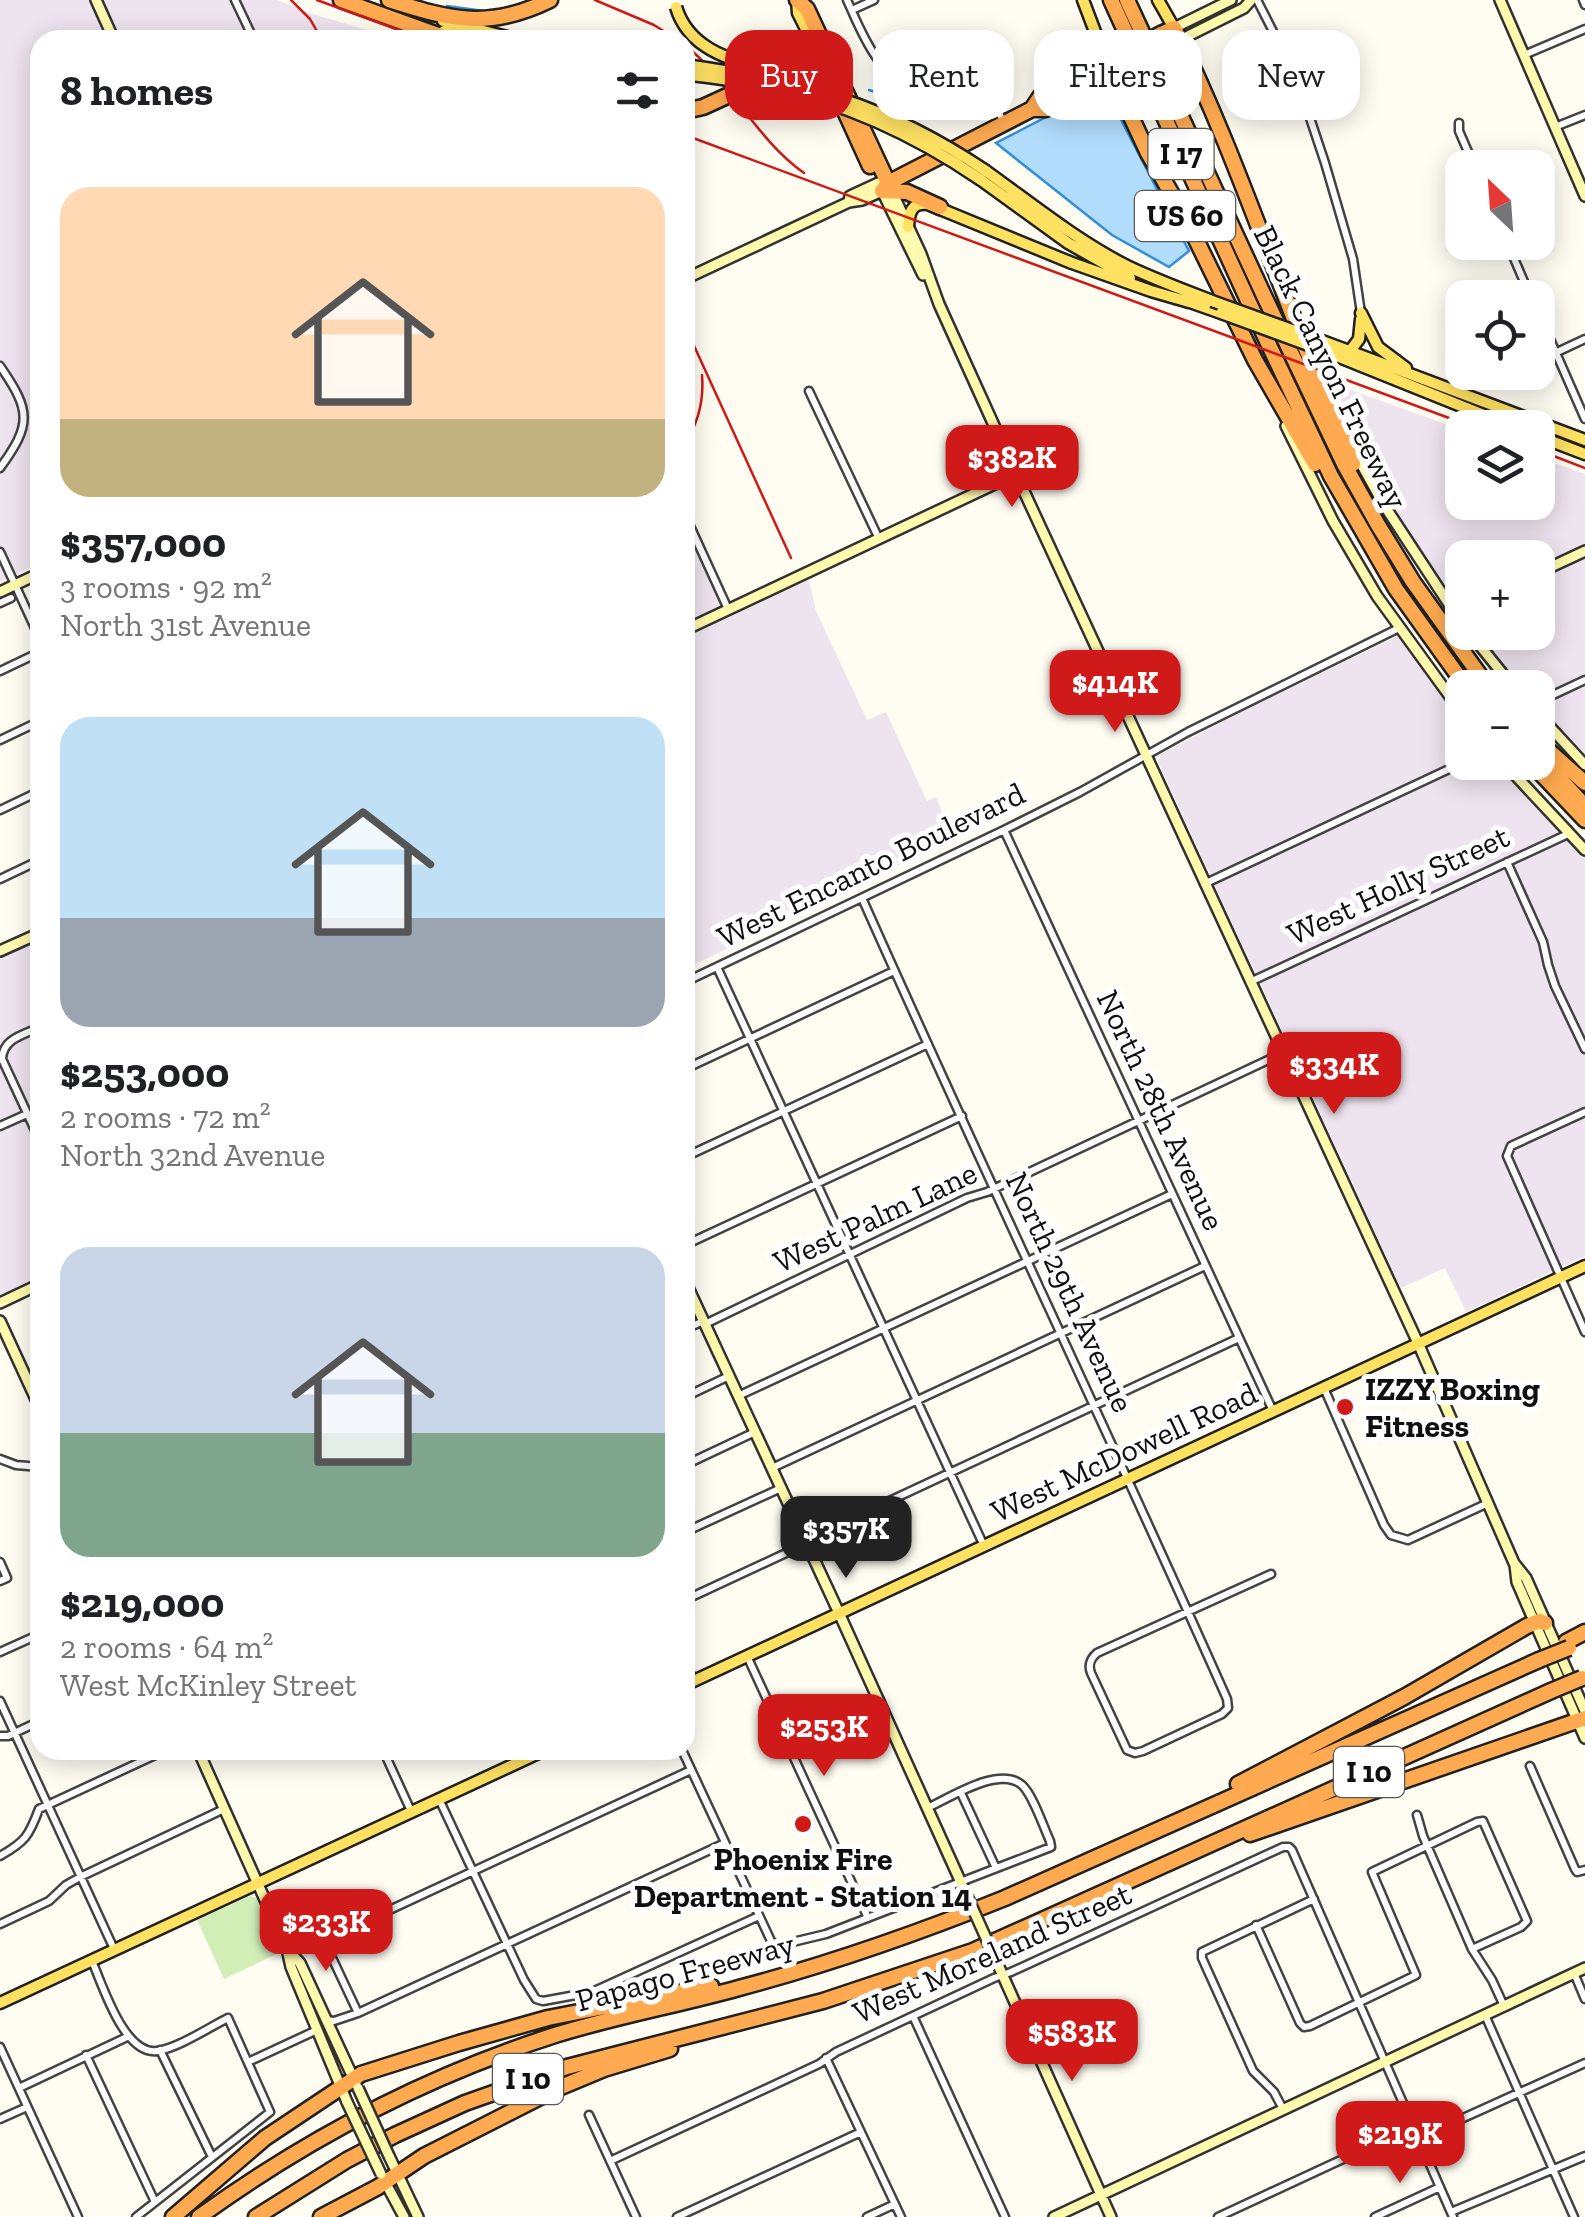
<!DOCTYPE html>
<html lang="en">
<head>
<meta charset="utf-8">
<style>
	body { margin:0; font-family:"Zilla Slab",serif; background:#f6f6f6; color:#202124; height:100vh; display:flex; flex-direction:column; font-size:38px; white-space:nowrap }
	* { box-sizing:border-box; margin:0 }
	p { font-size:32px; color:#757577 }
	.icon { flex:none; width:55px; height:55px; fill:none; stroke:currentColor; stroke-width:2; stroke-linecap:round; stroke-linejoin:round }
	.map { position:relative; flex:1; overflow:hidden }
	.panel { position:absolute; left:30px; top:30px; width:665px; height:1730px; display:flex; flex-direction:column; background:#fff; border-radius:30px; box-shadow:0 5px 25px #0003 }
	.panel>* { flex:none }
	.guide { position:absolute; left:725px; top:30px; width:710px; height:90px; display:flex; gap:20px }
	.needle { width:65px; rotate:335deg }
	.controls { position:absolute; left:1445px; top:150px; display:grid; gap:20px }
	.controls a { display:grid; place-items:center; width:110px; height:110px; border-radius:20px; background:#fff; box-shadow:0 5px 25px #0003; font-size:50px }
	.price { position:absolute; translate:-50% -85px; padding:0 22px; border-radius:20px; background:#cf1a19; color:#fff; font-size:32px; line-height:65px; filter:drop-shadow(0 2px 5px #0008) }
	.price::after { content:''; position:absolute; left:50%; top:60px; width:30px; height:22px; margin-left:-15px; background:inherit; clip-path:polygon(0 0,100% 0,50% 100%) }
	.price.selected { background:#222; color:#fff }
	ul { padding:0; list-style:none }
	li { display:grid; align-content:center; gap:20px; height:530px; padding:0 30px }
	li span { display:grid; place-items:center; height:310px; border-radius:30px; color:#555 }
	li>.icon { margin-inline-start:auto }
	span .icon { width:180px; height:180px; fill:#fffc; stroke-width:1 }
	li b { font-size:42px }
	h2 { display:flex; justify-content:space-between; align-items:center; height:120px; padding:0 30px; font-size:42px }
	.pill { padding:0 35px; border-radius:30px; background:#fff; box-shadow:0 5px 25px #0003; font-size:35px; line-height:90px }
	.pill.selected { background:#cf1a19; color:#fff }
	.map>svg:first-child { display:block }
	.industrial { fill:#eee4ef }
	.green { fill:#d1eeb7 }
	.water { fill:#b1dcfc; stroke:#318edb; stroke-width:2.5 }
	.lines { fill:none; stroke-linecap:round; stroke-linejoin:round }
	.stream { stroke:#318edb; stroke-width:2.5 }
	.street-casing { stroke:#434343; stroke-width:11 }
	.secondary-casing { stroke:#323232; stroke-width:14 }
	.primary-casing { stroke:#212121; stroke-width:15 }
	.highway-casing { stroke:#212121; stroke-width:19 }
	.street { stroke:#fff; stroke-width:6 }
	.secondary { stroke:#fffaad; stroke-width:9 }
	.primary { stroke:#ffe162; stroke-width:10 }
	.highway { stroke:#ffaa50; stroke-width:14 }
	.rail { stroke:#cf1a19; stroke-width:2.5 }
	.secondary-bridge-casing { stroke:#323232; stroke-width:14; stroke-linecap:butt }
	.primary-bridge-casing { stroke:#212121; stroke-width:15; stroke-linecap:butt }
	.highway-bridge-casing { stroke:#212121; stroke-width:19; stroke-linecap:butt }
	.secondary-bridge { stroke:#fffaad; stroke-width:9 }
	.primary-bridge { stroke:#ffe162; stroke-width:10 }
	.highway-bridge { stroke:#ffaa50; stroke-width:14 }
	.poi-dot { fill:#cf1a19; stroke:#fff; stroke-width:4 }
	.labels { text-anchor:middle; stroke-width:10; stroke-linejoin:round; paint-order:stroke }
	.shield { fill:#fff; stroke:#585858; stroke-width:2.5 }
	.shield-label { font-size:30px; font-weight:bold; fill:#101010 }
	.street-label { font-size:32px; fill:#101010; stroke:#fff }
	.poi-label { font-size:32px; font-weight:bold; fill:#101010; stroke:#fff; text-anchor:start }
</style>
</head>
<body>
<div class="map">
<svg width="1585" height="2217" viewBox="0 0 1585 2217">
	<rect width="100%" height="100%" fill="#fffdf2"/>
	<!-- industrial -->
	<path class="industrial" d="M0 0H277L313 14 400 40H40V563L0 582Z
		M1323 380 1462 430V502H1538V457L1585 474V760L1538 708V688L1518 687 1473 633 1538 632V558H1462V611L1457 604 1445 594 1400 525 1365 464Z
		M685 526 721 605 716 610 685 625Z
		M809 580 816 611 867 720 886 712 927 801 936 797 947 824 956 827 960 836 685 969V638Z
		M1398 636 1403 640 1462 718V762L1500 763 1568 840 1585 854V1256L1466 1312 1445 1268 1401 1288 1158 762 1161 754 1245 710Z
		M40 939V1279L6 1295 0 1294V958Z"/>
	<!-- green -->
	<path class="green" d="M250 1896 257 1898 281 1952 224 1979 197 1920Z"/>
	<!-- water -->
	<path class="water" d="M1104 87 1189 251 1169 267 1112 235 996 143Z"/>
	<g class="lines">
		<!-- stream -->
		<path class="stream" d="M518 5 530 0
			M447 6 484 11 510 8
			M869 90 917 105 973 111"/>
		<defs>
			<path id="street" d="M235 0 254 40
				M847 0C859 26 882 90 920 82 938 78 952 64 971 62L976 66 1004 123
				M1257 0 1282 49 1309 115 1325 163 1353 259 1361 313
				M1583 0 1585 5
				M852 10 874 0
				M1524 55 1585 29
				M1459 123V131L1475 168
				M1555 127 1585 115
				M1507 242 1531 298
				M1538 312 1585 419
				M1555 353 1585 339
				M0 366C31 411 32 424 0 468
				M809 391 879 539
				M685 515 728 609
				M0 552 40 639
				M0 603 11 598
				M0 671 40 652
				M1538 702 1585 680
				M0 740 40 721
				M0 810 40 791
				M1004 830 1273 1411
				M1507 862 1543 942 1548 965 1555 986 1585 1049
				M0 879 40 860
				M1204 884 1464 762
				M862 898C981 1166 1108 1431 1227 1699L1228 1708 1222 1714 1143 1751 1135 1753 1127 1750 1091 1673C1088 1665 1090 1659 1097 1653L1271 1574
				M717 967 984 1546
				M685 982 1004 830 1080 792 1188 732 1399 628
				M1250 982 1568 834
				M40 1027C24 1035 3 1038 2 1059L40 1141
				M685 1069 894 971
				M1585 1112 1511 1146 1507 1156 1585 1332
				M0 1126 27 1114
				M685 1157 928 1044
				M685 1245 962 1116
				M705 1324 967 1198 987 1192 1283 1053
				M685 1329 704 1321
				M1324 1388 1384 1525 1391 1535 1408 1540 1488 1503
				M738 1396 1172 1194
				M685 1397 729 1376
				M0 1459 16 1465 40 1467
				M685 1465 755 1432
				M772 1468 1205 1266
				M685 1532 781 1488
				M0 1562 7 1578 0 1581
				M685 1600 799 1547 812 1537 1239 1338
				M0 1652 40 1634
				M747 1656 868 1918
				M685 1662 694 1681
				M0 1701 114 1949
				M0 1736H8L40 1721
				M383 1750 411 1811
				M682 1750 771 1941 776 1946 826 1934 1051 1847 1050 1841C1043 1826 1033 1795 1022 1785 999 1765 950 1798 927 1808
				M1530 1766 1575 1869 1577 1872 1585 1870
				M961 1793 995 1866
				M439 1799 524 1980 536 1999 543 2001 592 1992 759 1916
				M1417 1815 1423 1836 1472 1949 1492 1980 1504 2006
				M0 1856C25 1842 29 1836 39 1809L166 1750
				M0 1924 49 1901 66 1885 80 1877 224 1809
				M1256 1925 1300 2023 1304 2027 1310 2026 1416 1975 1372 1872 1477 1822 1483 1821 1527 1921 1521 1927 1472 1949
				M92 1961C103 1986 124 2055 157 2051 178 2048 208 2028 228 2018L270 2112 136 2217
				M1574 1973 1585 1999
				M358 2013 326 1945 327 1939 691 1770
				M1485 2015 1574 2217
				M913 2016 1005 2217
				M326 2020 334 2021 358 2013 725 1843
				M0 2047 78 2217
				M160 2050 212 2157
				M86 2055 155 2202
				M826 2058 901 2217
				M248 2062 317 2030
				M19 2088 127 2037
				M1283 2109 1274 2092 1253 2071 1202 1958V1952L1314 1899
				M589 2115 636 2217
				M0 2119 27 2107
				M1419 2138 1585 2063
				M610 2161 819 2064 836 2052 994 1978 1011 1972 1283 1847H1289L1292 1850 1453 2217
				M1451 2212 1585 2156
				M677 2217 861 2132
				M867 2217 895 2204
				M1218 2217 1414 2126
				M1375 2217 1440 2187"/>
			<path id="secondary" d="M96 0 114 40
				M1500 0 1585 196
				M1174 28 1231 0
				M1180 40 1244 8 1251 0
				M849 202 850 196 878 183H888L921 254 939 304 1016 474 1418 1343 1514 1563 1526 1578 1585 1711
				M685 279 849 202 862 200 882 191 923 275
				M1286 426 1333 521 1377 596 1462 713
				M1353 449 1384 505 1462 624
				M1538 573 1585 551
				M0 592 40 573
				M685 630 1016 474
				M1469 632 1514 688
				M1538 714 1585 765
				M1503 762 1585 850
				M0 951 40 933
				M685 1281 839 1613 963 1887
				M0 1303 40 1284
				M0 1321 40 1408
				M1515 1565 1517 1582 1585 1738
				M198 1750 287 1949 291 1967 347 2102
				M289 1951 300 1963 356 2084
				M999 1967 1111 2217
				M389 2156 418 2217
				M384 2180 404 2217
				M1054 2217 1585 1968"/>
			<path id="primary" d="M797 0 798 13 823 63
				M1083 0 1111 74 1125 67
				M1158 0 1174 28
				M443 21 519 40
				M444 31 479 40
				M986 171C1032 204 1076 240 1127 266 1154 279 1184 290 1212 301
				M981 180 1068 243 1130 278
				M908 227C909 213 911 202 928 204L1072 263 1151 291 1189 302
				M1187 301 1221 313
				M1361 313 1378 347 1406 368
				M1317 339 1585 440
				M1322 350 1516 428
				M1350 351 1359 339 1361 319
				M1538 436 1585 454
				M685 1685 1585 1266
				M0 2003 545 1750"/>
			<path id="highway" d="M341 0 452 40
				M389 0C451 20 489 30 550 0
				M797 0 807 9 888 183
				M1111 0 1251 307 1331 476 1396 589 1467 688
				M1127 0 1265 298 1344 464 1378 525 1413 582 1489 688
				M1161 34 1174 28C1219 118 1253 213 1289 306 1309 359 1333 411 1353 464
				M789 68 808 60 823 63 870 166
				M1032 109H1046L1111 74 1148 153 1185 217 1255 360 1315 464
				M685 111 703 107 738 91
				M882 191 888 183 1032 109 1040 97 1118 56
				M882 191 907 192 940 207
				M1538 741 1585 783
				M1538 755 1585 806
				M1530 762 1585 820
				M1566 1642 1585 1632
				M1238 1784 1404 1697 1527 1626 1539 1621 1545 1623
				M1250 1834 1585 1718
				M173 2217 265 2138 361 2074 459 2043 548 2018 711 1986
				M199 2217C308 2138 427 2076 555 2035 616 2016 678 2005 739 1988 830 1964 918 1933 1005 1898L1539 1660
				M256 2217 347 2160 395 2135 465 2103 567 2067 823 2001 973 1951 1551 1691
				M321 2217 378 2187 424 2156 556 2089 604 2069 670 2049"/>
		</defs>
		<!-- street casing -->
		<use href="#street" class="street-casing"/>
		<!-- secondary casing -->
		<use href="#secondary" class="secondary-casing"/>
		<!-- primary casing -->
		<use href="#primary" class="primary-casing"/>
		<!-- highway casing -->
		<use href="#highway" class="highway-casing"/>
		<!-- street -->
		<use href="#street" class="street"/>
		<!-- secondary -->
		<use href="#secondary" class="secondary"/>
		<!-- primary -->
		<use href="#primary" class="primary"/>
		<!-- highway -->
		<use href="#highway" class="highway"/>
		<!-- rail -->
		<path class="rail" d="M291 0 310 19 322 40
			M317 0 426 40
			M595 0 654 25 678 40
			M685 45C731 82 756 139 804 173
			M685 135 1476 428
			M685 326 791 558
			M685 443C699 422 704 400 702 375
			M1538 450 1585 468"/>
		<defs>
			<path id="secondary-bridge" d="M963 1887 999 1967
				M358 2088 389 2156
				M347 2102 381 2174"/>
			<path id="primary-bridge" d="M676 7C690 54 739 61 781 74
				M685 65C801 81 887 104 986 171
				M1125 67 1167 46
				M685 74C713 78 741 81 769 87 847 103 915 135 981 180
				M1212 301 1317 339
				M1221 313 1322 350"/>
			<path id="highway-bridge" d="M1118 56 1161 34
				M1539 1660 1569 1648
				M1551 1691 1582 1678"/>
		</defs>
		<!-- secondary-bridge casing -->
		<use href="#secondary-bridge" class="secondary-bridge-casing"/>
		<!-- primary-bridge casing -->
		<use href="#primary-bridge" class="primary-bridge-casing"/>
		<!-- highway-bridge casing -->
		<use href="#highway-bridge" class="highway-bridge-casing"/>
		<!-- secondary-bridge -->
		<use href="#secondary-bridge" class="secondary-bridge"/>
		<!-- primary-bridge -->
		<use href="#primary-bridge" class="primary-bridge"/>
		<!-- highway-bridge -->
		<use href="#highway-bridge" class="highway-bridge"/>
	</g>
	<!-- markers -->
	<g class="poi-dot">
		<circle cx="1345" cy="1407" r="10"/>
		<circle cx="803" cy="1824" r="10"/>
	</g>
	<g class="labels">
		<!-- shield labels -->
		<g class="shield">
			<rect x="1148.5" y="129" width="65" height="50" rx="8"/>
			<rect x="1135" y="191" width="100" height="50" rx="8"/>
			<rect x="1334" y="1747" width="70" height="50" rx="8"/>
			<rect x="493" y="2054" width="70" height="50" rx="8"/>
		</g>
		<g class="shield-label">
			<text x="1181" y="164">I 17</text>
			<text x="1185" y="226">US 60</text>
			<text x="1369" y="1782">I 10</text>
			<text x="528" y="2089">I 10</text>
		</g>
		<!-- street labels -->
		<g class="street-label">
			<text transform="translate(1331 367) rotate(64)" y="11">Black Canyon Freeway</text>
			<text transform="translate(871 865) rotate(-26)" y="11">West Encanto Boulevard</text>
			<text transform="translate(1398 885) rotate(-25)" y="11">West Holly Street</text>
			<text transform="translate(1161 1110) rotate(65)" y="11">North 28th Avenue</text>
			<text transform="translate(875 1217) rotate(-25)" y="11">West Palm Lane</text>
			<text transform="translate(1070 1292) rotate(65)" y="11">North 29th Avenue</text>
			<text transform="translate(1124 1452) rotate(-25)" y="11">West McDowell Road</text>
			<text transform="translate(992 1953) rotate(-24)" y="11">West Moreland Street</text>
			<text transform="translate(685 1972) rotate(-15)" y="11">Papago Freeway</text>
		</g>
		<!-- poi labels -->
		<g class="poi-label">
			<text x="1365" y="1400">IZZY Boxing<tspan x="1365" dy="37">Fitness</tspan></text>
			<text x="803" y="1870" text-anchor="middle">Phoenix Fire<tspan x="803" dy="37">Department - Station 14</tspan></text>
		</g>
	</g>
</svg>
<div class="controls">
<a><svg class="needle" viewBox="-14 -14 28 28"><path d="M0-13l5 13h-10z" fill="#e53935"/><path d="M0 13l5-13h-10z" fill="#757577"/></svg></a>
<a><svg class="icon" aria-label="locate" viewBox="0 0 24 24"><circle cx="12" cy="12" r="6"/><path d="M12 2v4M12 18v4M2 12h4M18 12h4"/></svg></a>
<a><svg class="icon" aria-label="layers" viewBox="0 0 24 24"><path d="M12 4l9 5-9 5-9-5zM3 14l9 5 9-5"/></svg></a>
<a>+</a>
<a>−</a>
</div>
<b class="price" style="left:1012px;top:510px">$382K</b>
<b class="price" style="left:1115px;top:735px">$414K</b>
<b class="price" style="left:1334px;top:1117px">$334K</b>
<b class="price selected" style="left:846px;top:1581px">$357K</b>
<b class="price" style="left:824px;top:1779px">$253K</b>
<b class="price" style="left:326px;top:1974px">$233K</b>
<b class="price" style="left:1072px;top:2084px">$583K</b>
<b class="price" style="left:1400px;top:2186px">$219K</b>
<div class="guide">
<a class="pill selected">Buy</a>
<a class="pill">Rent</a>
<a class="pill">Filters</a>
<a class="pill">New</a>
</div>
<section class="panel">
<h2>8 homes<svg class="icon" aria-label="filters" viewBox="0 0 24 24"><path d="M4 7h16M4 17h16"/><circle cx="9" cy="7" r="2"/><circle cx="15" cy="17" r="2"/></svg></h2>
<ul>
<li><span style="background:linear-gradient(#ffd9b3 75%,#c2b280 0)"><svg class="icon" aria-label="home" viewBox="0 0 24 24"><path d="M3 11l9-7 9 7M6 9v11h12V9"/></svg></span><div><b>$357,000</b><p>3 rooms · 92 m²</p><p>North 31st Avenue</p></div></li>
<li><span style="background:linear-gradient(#bfe0f5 65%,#9aa5b1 0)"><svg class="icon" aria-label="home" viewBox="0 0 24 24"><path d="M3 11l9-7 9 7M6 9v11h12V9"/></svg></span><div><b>$253,000</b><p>2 rooms · 72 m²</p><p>North 32nd Avenue</p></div></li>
<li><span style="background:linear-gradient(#c9d6e8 60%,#7fa58c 0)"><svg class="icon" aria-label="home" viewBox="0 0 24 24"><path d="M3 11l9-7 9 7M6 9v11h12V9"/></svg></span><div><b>$219,000</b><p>2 rooms · 64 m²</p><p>West McKinley Street</p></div></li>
</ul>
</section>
</div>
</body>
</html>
